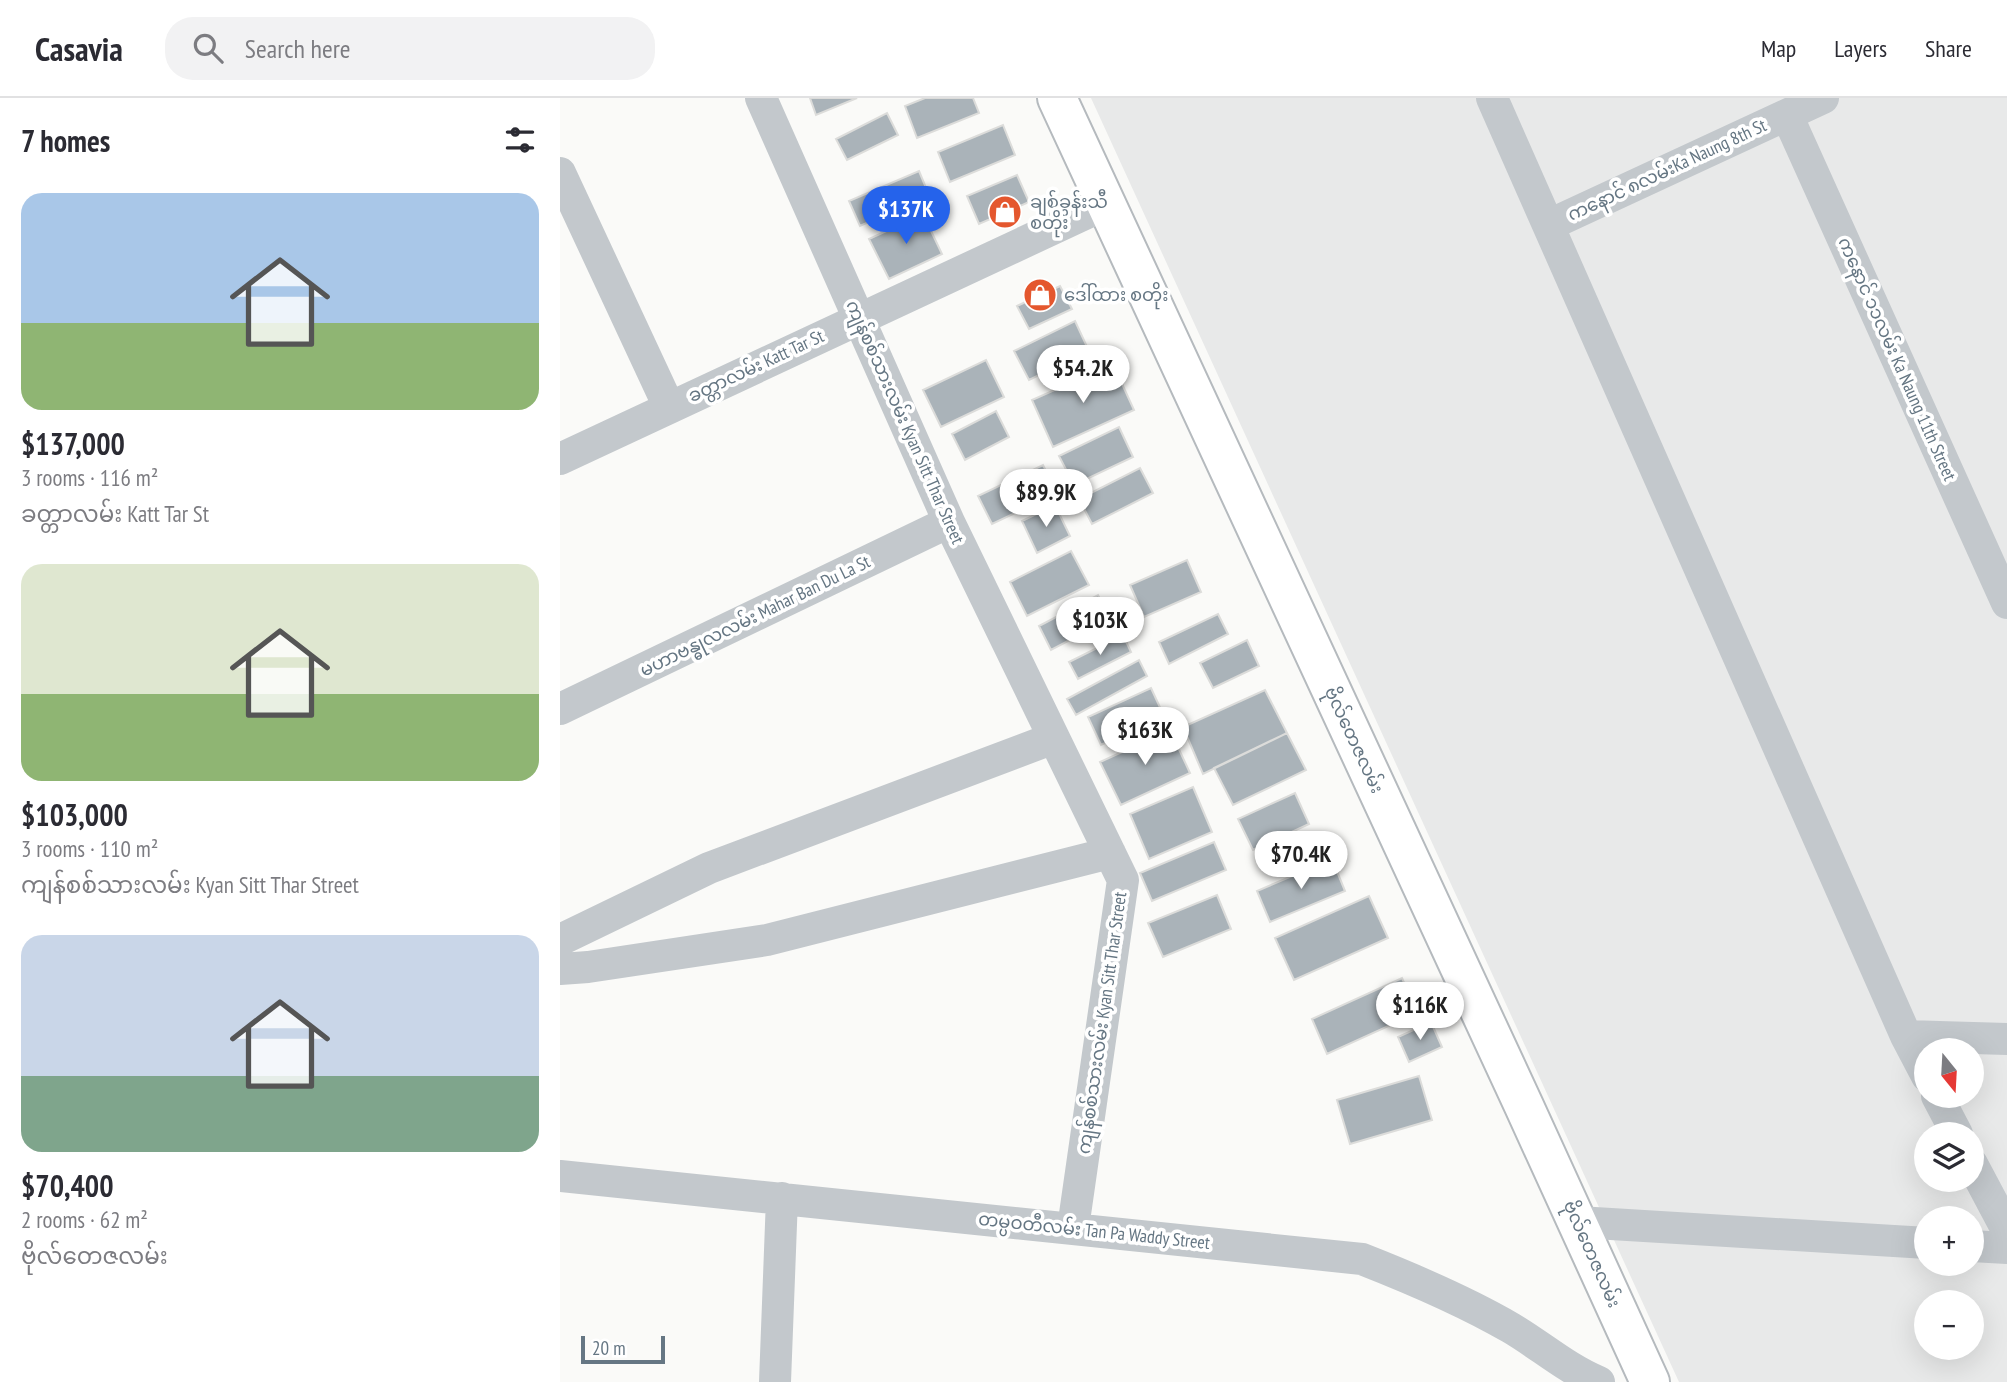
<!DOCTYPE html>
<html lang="en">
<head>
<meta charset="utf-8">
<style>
	body { margin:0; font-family:"PT Sans Narrow","Noto Sans Myanmar",sans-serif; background:#f2f2f3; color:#2b2b33; height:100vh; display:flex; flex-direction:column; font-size:26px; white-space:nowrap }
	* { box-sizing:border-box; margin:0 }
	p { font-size:23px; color:#7c7c81 }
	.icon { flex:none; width:38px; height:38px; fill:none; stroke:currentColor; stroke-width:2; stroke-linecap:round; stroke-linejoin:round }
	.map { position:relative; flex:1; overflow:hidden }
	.drawer { display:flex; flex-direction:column; background:#fff; width:560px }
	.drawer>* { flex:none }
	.needle { width:46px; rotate:162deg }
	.controls { position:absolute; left:1354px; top:940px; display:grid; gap:14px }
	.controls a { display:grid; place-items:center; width:70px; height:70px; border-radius:50%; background:#fff; box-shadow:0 7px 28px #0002; font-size:35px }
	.scale { position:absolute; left:21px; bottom:18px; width:84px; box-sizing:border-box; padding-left:7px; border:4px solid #657683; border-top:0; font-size:19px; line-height:24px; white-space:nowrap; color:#657683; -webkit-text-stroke:5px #fff; paint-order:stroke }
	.price { position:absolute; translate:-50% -60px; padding:0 16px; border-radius:24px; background:#fff; color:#222; font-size:23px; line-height:46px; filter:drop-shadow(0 2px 4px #0008) }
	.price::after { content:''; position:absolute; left:50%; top:42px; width:21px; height:16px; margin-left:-10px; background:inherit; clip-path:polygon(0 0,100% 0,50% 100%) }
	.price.active { background:#2563eb; color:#fff }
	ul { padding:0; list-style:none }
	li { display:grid; align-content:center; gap:14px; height:371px; padding:0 21px }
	li span { display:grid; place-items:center; height:217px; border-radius:21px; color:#555 }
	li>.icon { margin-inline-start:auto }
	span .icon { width:126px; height:126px; fill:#fffc; stroke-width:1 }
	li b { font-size:30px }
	h2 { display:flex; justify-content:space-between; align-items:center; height:84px; padding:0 21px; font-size:30px }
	header { display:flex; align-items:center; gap:42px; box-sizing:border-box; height:98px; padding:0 35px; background:#fff; border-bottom:2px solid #e1e1e2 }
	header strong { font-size:33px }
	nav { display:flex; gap:38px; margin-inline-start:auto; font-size:24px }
	.search { width:490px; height:63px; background:#f2f2f3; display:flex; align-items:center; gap:18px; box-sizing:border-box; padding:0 24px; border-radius:28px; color:#7c7c81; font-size:26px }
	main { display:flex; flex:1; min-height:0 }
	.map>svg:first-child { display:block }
	.built { fill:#e8e9e9; fill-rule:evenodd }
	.building { fill:#aab3b9; stroke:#dcdcda; stroke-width:2 }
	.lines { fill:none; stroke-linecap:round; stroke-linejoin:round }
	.major-casing { stroke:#b5babe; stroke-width:42 }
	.minor { stroke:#c3c8cc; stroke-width:32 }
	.major { stroke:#fff; stroke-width:38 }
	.labels { text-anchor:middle; stroke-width:7; stroke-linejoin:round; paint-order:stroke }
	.street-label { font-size:18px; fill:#657683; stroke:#fff }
	.poi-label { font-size:18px; fill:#657683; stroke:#fff; text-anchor:start }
</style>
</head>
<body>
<header>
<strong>Casavia</strong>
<div class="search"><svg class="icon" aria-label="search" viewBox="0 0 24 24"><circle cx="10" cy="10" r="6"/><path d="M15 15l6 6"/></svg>Search here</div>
<nav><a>Map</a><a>Layers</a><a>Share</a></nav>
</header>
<main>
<section class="drawer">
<h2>7 homes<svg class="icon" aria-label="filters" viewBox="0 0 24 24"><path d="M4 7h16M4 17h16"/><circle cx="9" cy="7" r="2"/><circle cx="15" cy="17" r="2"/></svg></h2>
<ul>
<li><span style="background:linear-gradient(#a9c7e8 60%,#8fb573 0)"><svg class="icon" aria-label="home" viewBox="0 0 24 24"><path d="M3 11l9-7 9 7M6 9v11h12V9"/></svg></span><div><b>$137,000</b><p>3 rooms · 116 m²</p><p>ခတ္တာလမ်း Katt Tar St</p></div></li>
<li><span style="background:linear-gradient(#dfe7d0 60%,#8fb573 0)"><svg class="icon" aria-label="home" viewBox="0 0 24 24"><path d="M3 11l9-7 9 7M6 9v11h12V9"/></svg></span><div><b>$103,000</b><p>3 rooms · 110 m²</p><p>ကျန်စစ်သားလမ်း Kyan Sitt Thar Street</p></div></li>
<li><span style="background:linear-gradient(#c9d6e8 65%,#7fa58c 0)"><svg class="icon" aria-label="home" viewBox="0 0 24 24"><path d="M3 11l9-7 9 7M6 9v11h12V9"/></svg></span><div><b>$70,400</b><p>2 rooms · 62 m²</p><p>ဗိုလ်တေဇလမ်း</p></div></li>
</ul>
</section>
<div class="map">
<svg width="1447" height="1284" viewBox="0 0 1447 1284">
	<rect width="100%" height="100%" fill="#fafaf8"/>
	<!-- built -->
	<path class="built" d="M531 0H1447V1284H1119ZM1367 952H1412V998H1367ZM1367 1036H1412V1082H1367ZM1367 1120H1412V1166H1367ZM1367 1204H1412V1250H1367Z"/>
	<!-- building -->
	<path class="building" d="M250 0H297L256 17Z
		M365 0H413L419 15 357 40 345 8Z
		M327 15 338 37 287 62 276 41Z
		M443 27 455 57 390 84 378 54Z
		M359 73 369 97 300 128 289 103Z
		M457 77 469 104 419 126 407 98Z
		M363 116 382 156 329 181 309 141Z
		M500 188 512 211 469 231 457 208Z
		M515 223 529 253 469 282 454 253Z
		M426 262 444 299 381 329 363 292Z
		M553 266 574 312 493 349 472 302Z
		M436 313 449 339 405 362 392 336Z
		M559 329 573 359 514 387 499 358Z
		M483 367 497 395 432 426 418 398Z
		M580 370 593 395 532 426 519 401Z
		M495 407 510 438 477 455 462 423Z
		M511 453 529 487 467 518 450 484Z
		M627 462 641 494 584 519 570 487Z
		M538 497 550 521 491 552 479 528Z
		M658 516 668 536 609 566 599 544Z
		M563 537 571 554 518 581 509 564Z
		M687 542 699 568 653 590 640 565Z
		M579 562 587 578 516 617 507 601Z
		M591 590 604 618 541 647 528 619Z
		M705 592 727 635 643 676 623 629Z
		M610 632 630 675 561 707 540 664Z
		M727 635 746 672 673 707 654 670Z
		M633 689 652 734 589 761 570 716Z
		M735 695 749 726 693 752 678 721Z
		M654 744 666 772 592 803 580 775Z
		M772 761 785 793 710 824 697 793Z
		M657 797 671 831 603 859 588 825Z
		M809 798 828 840 734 882 715 840Z
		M842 880 857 915 767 956 752 921Z
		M871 924 882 949 849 964 838 939Z
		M859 978 872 1022 790 1046 777 1002Z"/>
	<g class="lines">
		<defs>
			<path id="major" d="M497 0 964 1008 1090 1284"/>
		</defs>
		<!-- major casing -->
		<use href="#major" class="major-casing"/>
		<!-- minor -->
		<path class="minor" d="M201 0 389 424 563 782 513 1130
			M932 0 1346 938 1367 978
			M1227 17 1447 505
			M0 75 109 309
			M989 127 1263 0
			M0 361 546 106
			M0 611 389 424
			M0 842 149 770 494 640
			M0 871 28 869 207 842 550 755
			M1346 938 1447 941
			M1377 998 1397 1036
			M1412 1066 1447 1132
			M0 1078 802 1161C853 1181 903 1202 951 1230 980 1247 1007 1271 1039 1284
			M1018 1124 1367 1145
			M1412 1148 1447 1150
			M215 1284 222 1100"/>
		<!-- major -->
		<use href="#major" class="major"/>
	</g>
	<!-- icons -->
	<defs>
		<symbol id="shop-disc" viewBox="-11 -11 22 22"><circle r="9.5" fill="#e4572e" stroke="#fff"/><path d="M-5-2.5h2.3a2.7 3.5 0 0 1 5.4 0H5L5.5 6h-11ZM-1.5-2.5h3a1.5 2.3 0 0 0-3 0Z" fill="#fff"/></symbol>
	</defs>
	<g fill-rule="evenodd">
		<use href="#shop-disc" x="426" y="95" width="38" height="38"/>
		<use href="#shop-disc" x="461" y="178" width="38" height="38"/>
	</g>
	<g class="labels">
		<!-- street labels -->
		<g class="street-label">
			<text transform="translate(1107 72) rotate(-25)" y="6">ကနောင် ၈လမ်းKa Naung 8th St</text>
			<text transform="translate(1337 261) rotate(66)" y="6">ကနောင် ၁၁လမ်း Ka Naung 11th Street</text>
			<text transform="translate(196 268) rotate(-25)" y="6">ခတ္တာလမ်း Katt Tar St</text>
			<text transform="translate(345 324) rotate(66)" y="6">ကျန်စစ်သားလမ်း Kyan Sitt Thar Street</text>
			<text transform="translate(195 518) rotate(-26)" y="6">မဟာဗန္ဓုလလမ်း Mahar Ban Du La St</text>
			<text transform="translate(794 642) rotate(65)" y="6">ဗိုလ်တေဇလမ်း</text>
			<text transform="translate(542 925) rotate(-82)" y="6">ကျန်စစ်သားလမ်း Kyan Sitt Thar Street</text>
			<text transform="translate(534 1133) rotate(6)" y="6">တမ္ပဝတီလမ်း Tan Pa Waddy Street</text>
			<text transform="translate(1032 1156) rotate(66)" y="6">ဗိုလ်တေဇလမ်း</text>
		</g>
		<!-- poi labels -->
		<g class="poi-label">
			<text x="470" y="110">ချစ်ခွန်းသီ<tspan x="470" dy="21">စတိုး</tspan></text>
			<text x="504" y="203">ဒေါ်ထား စတိုး</text>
		</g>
	</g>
</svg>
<div class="controls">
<a><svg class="needle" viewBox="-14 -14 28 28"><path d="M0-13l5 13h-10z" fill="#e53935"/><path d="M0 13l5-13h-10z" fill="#7c7c81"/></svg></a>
<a><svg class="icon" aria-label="layers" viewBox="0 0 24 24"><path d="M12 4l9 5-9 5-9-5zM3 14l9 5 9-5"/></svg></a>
<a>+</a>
<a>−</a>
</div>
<div class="scale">20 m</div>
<b class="price active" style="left:346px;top:148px">$137K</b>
<b class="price" style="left:523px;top:307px">$54.2K</b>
<b class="price" style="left:486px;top:431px">$89.9K</b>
<b class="price" style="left:540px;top:559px">$103K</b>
<b class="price" style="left:585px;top:669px">$163K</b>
<b class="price" style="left:741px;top:793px">$70.4K</b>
<b class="price" style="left:860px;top:944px">$116K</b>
</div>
</main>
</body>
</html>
